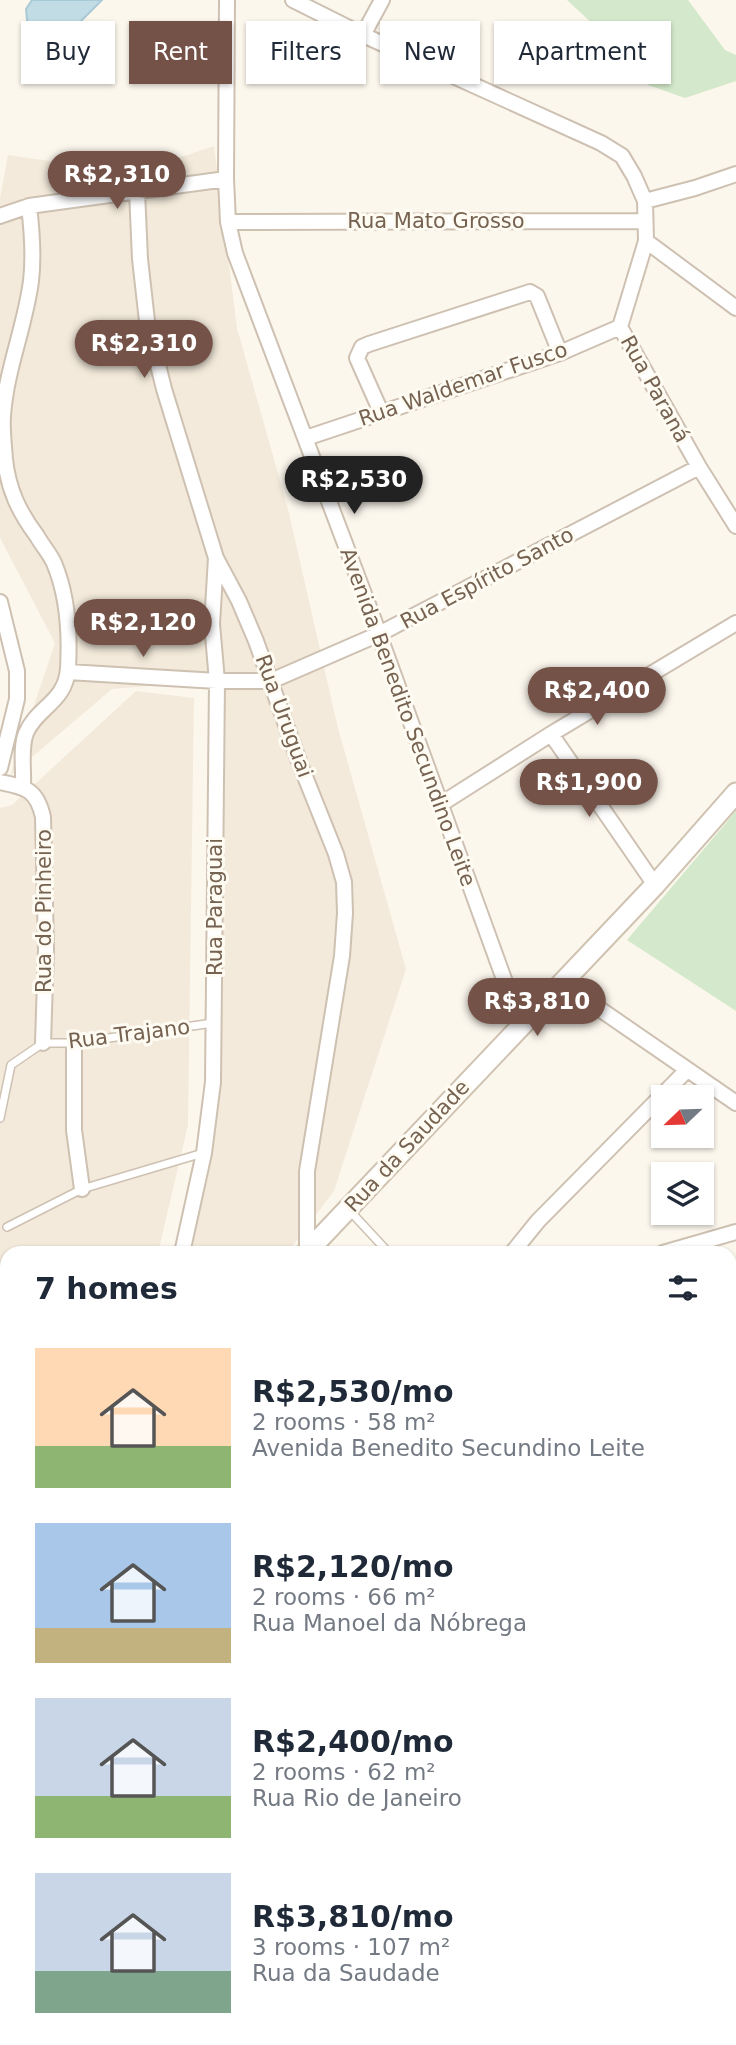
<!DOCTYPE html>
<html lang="en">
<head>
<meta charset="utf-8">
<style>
	body { margin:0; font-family:"DejaVu Sans",sans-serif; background:#f6f6f7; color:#1f2937; height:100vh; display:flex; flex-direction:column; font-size:26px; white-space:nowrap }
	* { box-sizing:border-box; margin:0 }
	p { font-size:23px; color:#747a83 }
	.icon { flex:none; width:38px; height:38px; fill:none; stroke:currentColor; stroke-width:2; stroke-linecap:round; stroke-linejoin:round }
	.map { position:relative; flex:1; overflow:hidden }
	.panel { position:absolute; left:0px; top:1246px; width:737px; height:800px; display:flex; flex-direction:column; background:#fff; border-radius:21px 21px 0 0; box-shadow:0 2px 5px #0004 }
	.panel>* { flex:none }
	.hud { position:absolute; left:21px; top:21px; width:695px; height:63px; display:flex; gap:14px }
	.needle { width:46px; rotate:247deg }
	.buttons { position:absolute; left:651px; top:1085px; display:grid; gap:14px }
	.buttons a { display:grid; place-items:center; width:63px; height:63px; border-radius:0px; background:#fff; box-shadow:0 2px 5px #0004; font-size:35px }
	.price { position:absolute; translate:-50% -60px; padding:0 16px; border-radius:24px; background:#745247; color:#fff; font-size:23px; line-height:46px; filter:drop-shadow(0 2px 4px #0008) }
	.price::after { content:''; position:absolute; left:50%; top:42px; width:21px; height:16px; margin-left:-10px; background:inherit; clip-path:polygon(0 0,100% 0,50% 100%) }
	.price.current { background:#222; color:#fff }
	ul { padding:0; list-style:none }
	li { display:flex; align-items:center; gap:21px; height:175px; padding:0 35px }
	li span { display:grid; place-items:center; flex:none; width:196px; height:140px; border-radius:0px; color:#555 }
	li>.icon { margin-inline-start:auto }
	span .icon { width:84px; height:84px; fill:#fffc; stroke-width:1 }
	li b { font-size:30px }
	h2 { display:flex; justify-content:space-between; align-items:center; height:84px; padding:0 35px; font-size:30px }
	.chip { padding:0 24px; border-radius:0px; background:#fff; box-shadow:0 2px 5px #0004; font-size:24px; line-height:63px }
	.chip.current { background:#745247; color:#fff }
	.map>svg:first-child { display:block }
	.residential { fill:#f3eadb }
	.green { fill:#d4e9cb }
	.water { fill:#c2dce5; stroke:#a8cad6; stroke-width:2 }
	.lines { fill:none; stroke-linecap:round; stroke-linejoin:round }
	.lane-casing { stroke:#cec1b2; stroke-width:10 }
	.street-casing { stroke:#cec1b2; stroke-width:18 }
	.secondary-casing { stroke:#d0c2b0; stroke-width:23 }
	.lane { stroke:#fff; stroke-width:7 }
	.street { stroke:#fff; stroke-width:14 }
	.secondary { stroke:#fff; stroke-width:19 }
	.labels { text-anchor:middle; stroke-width:6; stroke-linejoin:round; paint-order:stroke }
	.street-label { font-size:21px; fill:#766250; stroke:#fefbf3 }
</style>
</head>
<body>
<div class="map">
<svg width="736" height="2045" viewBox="0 0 736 2045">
	<rect width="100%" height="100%" fill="#fcf7ed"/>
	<!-- residential -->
	<path class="residential" d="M214 146 237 328 288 509 338 728 406 969 334 1191 287 1253H177L221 1058 217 681 112 689 10 776 55 643 0 538V198L8 155 133 173Z
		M136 691 194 698 188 1125 158 1253H7V1373L0 1376V808L12 805Z"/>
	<!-- green -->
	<path class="green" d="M567 0H688L725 50 736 55V81L685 98 648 85 596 27Z
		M736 811V1011L627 940Z
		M7 1403V1691L0 1688V1407Z
		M0 1850H7V1980L0 1981Z"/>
	<!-- water -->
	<path class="water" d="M32 0H102L76 26 37 37 28 30 26 9Z"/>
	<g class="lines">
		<defs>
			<path id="lane" d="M0 1118 11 1065 43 1043H74L213 1023
				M349 1210 389 1253
				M7 1227 82 1189 203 1153"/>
			<path id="street" d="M227 0 226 179 228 222 235 253 372 615 521 1026
				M293 0 363 35 601 143 622 156 634 176 645 201 646 241 620 327 699 467 736 526
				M363 35 382 0
				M137 191 140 259 147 321 164 389 216 558 239 601 256 641 300 764 336 854 344 882 345 913 342 956 307 1171V1252
				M645 201 695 188 736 174
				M0 216 29 206 226 179
				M228 222 645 221
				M646 241 736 308
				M381 412 357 358 362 347 369 344 530 292 537 296 560 353
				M306 438 560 353 620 327
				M0 602 17 671V699L0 768
				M68 672 217 681H271L379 634 699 467
				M551 734 655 885
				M0 782C26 787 37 790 43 817L46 949 43 1043
				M23 786C24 771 20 748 26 733 37 707 66 702 68 668 70 633 68 596 54 563 50 554 42 545 37 536 19 512 8 489 5 459 4 445 2 430 3 416 6 370 25 327 31 281 34 256 32 231 29 206
				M441 804 551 734 736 623
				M562 983 736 1103
				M74 1043V1130L82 1189
				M182 1253 204 1153 213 1082 217 681 212 624 216 558
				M512 1253 538 1221 687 1070
				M663 1253 736 1232
				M0 1376 7 1380
				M730 1408 736 1406
				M730 1537 736 1535
				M730 1564 736 1586
				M730 1810 736 1809
				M730 1949 732 1948
				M101 2039 102 2045
				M17 2045 18 2039
				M413 2045 433 2039"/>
			<path id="secondary" d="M306 1253 655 885 736 793
				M0 1390 7 1387
				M79 2039V2045
				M63 2045V2039"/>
		</defs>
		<!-- lane casing -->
		<use href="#lane" class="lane-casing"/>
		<!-- street casing -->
		<use href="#street" class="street-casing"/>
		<!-- secondary casing -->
		<use href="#secondary" class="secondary-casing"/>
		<!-- lane -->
		<use href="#lane" class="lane"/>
		<!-- street -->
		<use href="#street" class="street"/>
		<!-- secondary -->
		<use href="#secondary" class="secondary"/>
	</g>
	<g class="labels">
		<!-- street labels -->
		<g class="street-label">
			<text x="436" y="228">Rua Mato Grosso</text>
			<text transform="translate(463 384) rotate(-19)" y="7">Rua Waldemar Fusco</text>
			<text transform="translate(655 389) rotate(61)" y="7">Rua Paraná</text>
			<text transform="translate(487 578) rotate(-28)" y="7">Rua Espírito Santo</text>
			<text transform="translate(284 716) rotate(70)" y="7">Rua Uruguai</text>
			<text transform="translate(408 717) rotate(70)" y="7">Avenida Benedito Secundino Leite</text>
			<text transform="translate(215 907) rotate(-90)" y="7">Rua Paraguai</text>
			<text transform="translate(44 911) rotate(-90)" y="7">Rua do Pinheiro</text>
			<text transform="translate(129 1034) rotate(-7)" y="7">Rua Trajano</text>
			<text transform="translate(407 1146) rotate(-47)" y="7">Rua da Saudade</text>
		</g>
	</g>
</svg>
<div class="buttons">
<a><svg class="needle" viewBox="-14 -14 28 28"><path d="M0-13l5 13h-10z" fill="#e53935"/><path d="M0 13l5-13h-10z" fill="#747a83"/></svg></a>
<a><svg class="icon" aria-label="layers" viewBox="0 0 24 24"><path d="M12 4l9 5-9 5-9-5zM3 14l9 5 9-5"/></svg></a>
</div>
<b class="price" style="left:117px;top:211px">R$2,310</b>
<b class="price" style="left:144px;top:380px">R$2,310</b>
<b class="price current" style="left:354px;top:516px">R$2,530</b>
<b class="price" style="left:143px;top:659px">R$2,120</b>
<b class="price" style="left:597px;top:727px">R$2,400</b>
<b class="price" style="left:589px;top:819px">R$1,900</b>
<b class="price" style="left:537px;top:1038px">R$3,810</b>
<div class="hud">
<a class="chip">Buy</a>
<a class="chip current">Rent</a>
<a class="chip">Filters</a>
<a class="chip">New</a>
<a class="chip">Apartment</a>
</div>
<section class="panel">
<h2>7 homes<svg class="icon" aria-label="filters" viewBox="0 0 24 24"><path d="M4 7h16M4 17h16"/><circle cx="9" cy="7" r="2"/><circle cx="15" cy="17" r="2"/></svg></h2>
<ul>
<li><span style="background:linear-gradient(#ffd9b3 70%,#8fb573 0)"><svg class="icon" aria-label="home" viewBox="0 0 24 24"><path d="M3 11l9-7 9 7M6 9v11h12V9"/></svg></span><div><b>R$2,530/mo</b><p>2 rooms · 58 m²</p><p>Avenida Benedito Secundino Leite</p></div></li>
<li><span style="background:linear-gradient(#a9c7e8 75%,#c2b280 0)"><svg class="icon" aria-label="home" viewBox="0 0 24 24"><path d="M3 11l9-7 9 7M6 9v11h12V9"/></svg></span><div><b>R$2,120/mo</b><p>2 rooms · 66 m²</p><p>Rua Manoel da Nóbrega</p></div></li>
<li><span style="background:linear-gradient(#c9d6e8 70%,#8fb573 0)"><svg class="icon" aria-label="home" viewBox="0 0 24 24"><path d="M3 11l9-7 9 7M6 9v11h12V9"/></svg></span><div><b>R$2,400/mo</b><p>2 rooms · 62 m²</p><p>Rua Rio de Janeiro</p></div></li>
<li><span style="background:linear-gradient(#c9d6e8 70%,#7fa58c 0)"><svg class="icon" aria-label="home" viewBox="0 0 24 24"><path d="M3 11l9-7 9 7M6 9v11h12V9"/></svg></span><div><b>R$3,810/mo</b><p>3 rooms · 107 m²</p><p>Rua da Saudade</p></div></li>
</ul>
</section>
</div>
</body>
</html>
